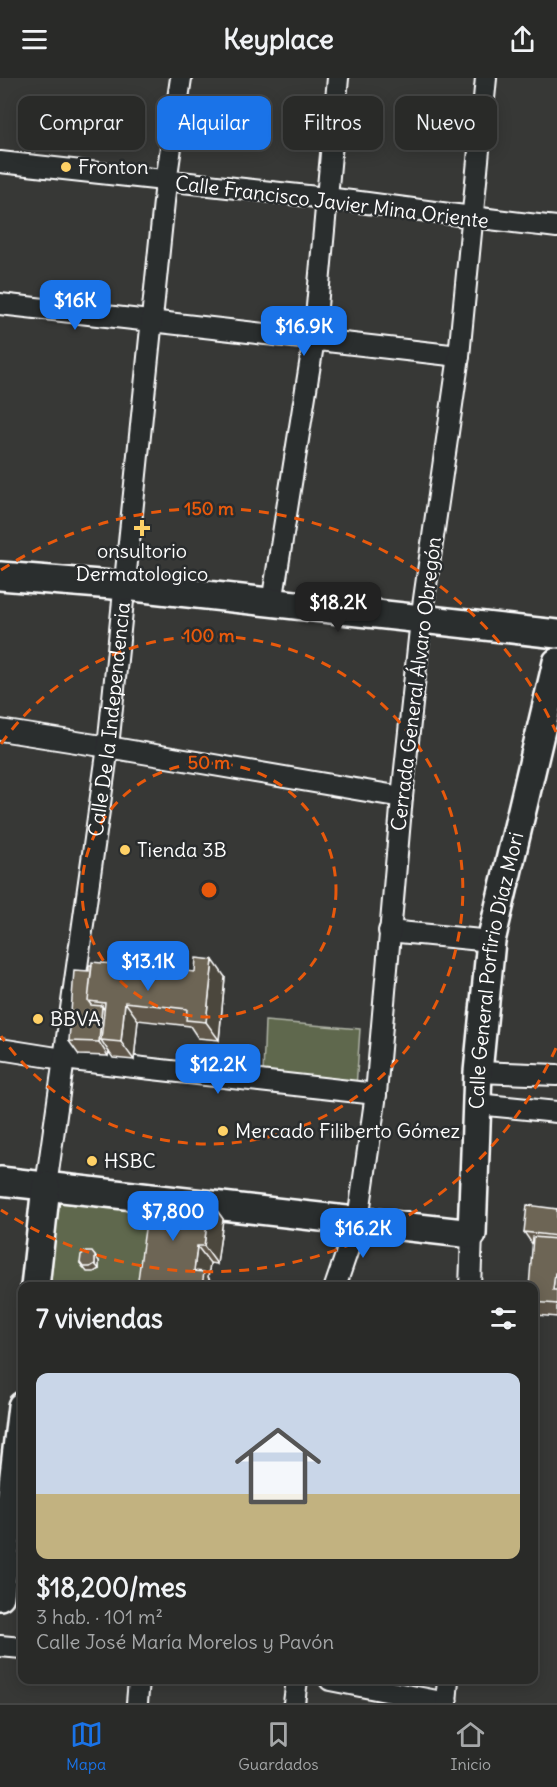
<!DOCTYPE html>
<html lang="es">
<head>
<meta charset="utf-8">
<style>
	body { margin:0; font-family:Delius,sans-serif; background:#353634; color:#f1f3f6; height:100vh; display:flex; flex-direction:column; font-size:22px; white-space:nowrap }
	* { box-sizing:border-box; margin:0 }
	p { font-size:20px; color:#a5a7a8 }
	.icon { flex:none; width:33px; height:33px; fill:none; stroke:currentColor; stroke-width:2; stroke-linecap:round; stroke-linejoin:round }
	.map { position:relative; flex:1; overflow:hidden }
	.drawer { position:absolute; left:18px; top:1204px; width:520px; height:402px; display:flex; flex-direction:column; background:#292a28; border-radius:12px; box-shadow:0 3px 15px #0003,0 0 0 2px #454645 }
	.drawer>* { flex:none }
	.banner { position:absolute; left:18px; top:18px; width:522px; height:54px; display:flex; gap:12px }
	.price { position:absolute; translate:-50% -51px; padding:0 14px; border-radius:12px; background:#1a73e8; color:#fff; font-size:20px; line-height:39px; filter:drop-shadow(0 2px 3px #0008) }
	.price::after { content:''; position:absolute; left:50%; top:36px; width:18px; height:14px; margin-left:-9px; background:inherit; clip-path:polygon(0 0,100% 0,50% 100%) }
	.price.current { background:#222; color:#fff }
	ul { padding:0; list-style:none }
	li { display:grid; align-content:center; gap:12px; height:318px; padding:0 18px }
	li+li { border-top:2px solid #454645 }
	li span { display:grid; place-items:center; height:186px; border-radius:12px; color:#555 }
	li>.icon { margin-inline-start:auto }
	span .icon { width:108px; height:108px; fill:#fffc; stroke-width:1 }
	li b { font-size:26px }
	h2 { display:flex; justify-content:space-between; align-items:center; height:72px; padding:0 18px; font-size:26px }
	.pill { padding:0 21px; border-radius:12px; background:#292a28; box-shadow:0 3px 15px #0003,0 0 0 2px #454645; font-size:21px; line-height:54px }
	.pill.current { background:#1a73e8; color:#fff }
	header { display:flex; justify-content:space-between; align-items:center; height:78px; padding:0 18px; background:#292a28; font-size:27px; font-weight:700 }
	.dock { display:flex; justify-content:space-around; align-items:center; height:84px; border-top:2px solid #454645; background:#292a28; font-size:16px; color:#a5a7a8 }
	.dock a { display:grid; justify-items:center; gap:3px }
	.dock .current { color:#1a73e8 }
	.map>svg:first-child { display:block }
	.green { fill:#5f674e; stroke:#afb3a6; stroke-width:1.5 }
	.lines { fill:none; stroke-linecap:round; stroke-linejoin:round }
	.street-casing { stroke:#fff; stroke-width:24 }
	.secondary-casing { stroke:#fff; stroke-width:32 }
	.street { stroke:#2a2d2e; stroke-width:20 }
	.secondary { stroke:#2a2d2e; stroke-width:27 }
	.wall { fill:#5e5749; stroke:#fff; stroke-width:1.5 }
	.shaded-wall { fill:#4c473c; stroke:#fff; stroke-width:1.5 }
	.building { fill:#6d6555; stroke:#fff; stroke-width:1.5 }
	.ring { fill:none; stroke:#e8590c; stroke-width:3; stroke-dasharray:10 8 }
	.poi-dot { fill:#ffd166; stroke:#2a2d2e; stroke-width:2 }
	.labels { text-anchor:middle; stroke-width:5; stroke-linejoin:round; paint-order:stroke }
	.poi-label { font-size:20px; fill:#fff; stroke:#2a2d2e; text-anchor:start }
	.street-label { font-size:20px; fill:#fff; stroke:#2a2d2e }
	.centre { fill:#e8590c; stroke:#2a2d2e; stroke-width:3 }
	.ring-label { font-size:18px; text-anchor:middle; font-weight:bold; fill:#e8590c; stroke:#2a2d2e; stroke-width:5; stroke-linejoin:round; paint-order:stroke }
</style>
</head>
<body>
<header><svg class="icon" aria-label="menu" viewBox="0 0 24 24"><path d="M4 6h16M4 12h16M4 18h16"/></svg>Keyplace<svg class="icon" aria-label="share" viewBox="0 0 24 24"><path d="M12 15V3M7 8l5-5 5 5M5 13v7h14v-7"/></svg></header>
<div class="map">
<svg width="557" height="1625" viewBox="0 0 557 1625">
	<rect width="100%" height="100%" fill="#373836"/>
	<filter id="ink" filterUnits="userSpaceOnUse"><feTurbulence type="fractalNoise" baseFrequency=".0167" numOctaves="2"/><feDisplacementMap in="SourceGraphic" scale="12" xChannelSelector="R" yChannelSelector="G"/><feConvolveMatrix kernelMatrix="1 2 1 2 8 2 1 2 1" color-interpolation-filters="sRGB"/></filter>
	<g filter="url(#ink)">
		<!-- green -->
		<path class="green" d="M265 943 360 951 356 1010 263 997Z
			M52 1118 154 1130 144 1209H41Z"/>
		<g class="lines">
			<defs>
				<g id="street">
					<path d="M0 84C109 97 218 108 326 120 403 129 480 141 557 149"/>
					<path d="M0 226 459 278"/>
					<path d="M272 525 314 261 338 0"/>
					<path d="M0 652 108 669 402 719"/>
					<path d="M389 853 491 863"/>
					<path d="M0 971 63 981 376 1016"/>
					<path d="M478 994 557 997"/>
					<path d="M477 1026 557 1034"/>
					<path id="s1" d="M46 1108 108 669 166 104 181 0"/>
					<path d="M335 1209 358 1142 376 1016 402 719 421 542 459 278 486 0"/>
					<path d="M470 1209 472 1156"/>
					<path d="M0 1568 22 1570"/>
					<path d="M330 1602 447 1625"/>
					<path d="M137 1625 139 1602"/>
					<path d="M294 1625 297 1602"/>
					<path d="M446 1625 448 1602"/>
				</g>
				<g id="secondary">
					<path d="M0 498 125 508 557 556"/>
					<path id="s2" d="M0 1103 472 1156 478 994 491 863 557 584"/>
					<path d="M35 1209 46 1108"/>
					<path d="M0 1518 22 1328"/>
				</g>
			</defs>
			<!-- street casing -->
			<use href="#street" class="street-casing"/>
			<!-- secondary casing -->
			<use href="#secondary" class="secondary-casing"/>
			<!-- street -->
			<use href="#street" class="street"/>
			<!-- secondary -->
			<use href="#secondary" class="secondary"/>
		</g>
		<!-- wall -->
		<path class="wall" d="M89 893 225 899 219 962 198 960 190 948 138 942 134 982 113 980 109 974 108 978 79 977 69 963Z
			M210 1123 223 1141 217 1186 210 1185 208 1199 214 1209H137Z
			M557 1131V1239L537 1237 534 1233 533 1167 524 1154Z
			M99 1183V1191L94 1194H87L80 1185Z"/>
		<!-- shaded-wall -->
		<path class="shaded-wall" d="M213 882 225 899 219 962 206 944Z
			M125 924 138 942 134 982 121 964Z
			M102 928 112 942 101 962 109 974 108 978 99 964Z
			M210 1123 223 1141 217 1186 204 1168Z
			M197 1168 210 1185 208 1199 214 1209H202L194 1193Z
			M95 1178 99 1183V1191L95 1186Z
			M555 1195 557 1198V1217L553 1212Z"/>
		<!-- building -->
		<path class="building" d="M196 880 213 882 206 944 186 942 187 931 125 924 121 964 101 962 105 925 88 923 92 884 195 894Z
			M89 887H92L88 923 91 927 102 928 99 964 69 963 74 892 89 893Z
			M150 1115 210 1123 204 1168H197L194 1193 204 1194 202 1209H137Z
			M527 1127 557 1131V1158L524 1154Z
			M533 1159 557 1161V1195H555L553 1212H557V1226L534 1224V1209H529Z
			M85 1174H92L95 1178V1186L90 1189H83L80 1185 81 1177Z"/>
	</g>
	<!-- distance rings -->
	<g class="ring">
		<circle cx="209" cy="812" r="127"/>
		<path d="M1 666A254 254 0 1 1 1 958"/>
		<path d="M556 970A381 381 0 0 1 1 1132M1 492A381 381 0 0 1 556 654"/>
	</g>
	<!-- markers -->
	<g class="poi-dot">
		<circle cx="66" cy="89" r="6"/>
		<path d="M139 441h6v6h6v6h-6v6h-6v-6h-6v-6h6z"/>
		<circle cx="125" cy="772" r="6"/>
		<circle cx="38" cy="941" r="6"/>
		<circle cx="223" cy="1053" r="6"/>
		<circle cx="92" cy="1083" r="6"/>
	</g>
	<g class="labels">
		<!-- poi labels -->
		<g class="poi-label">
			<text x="78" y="96">Fronton</text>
			<text x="142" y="480" text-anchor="middle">onsultorio<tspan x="142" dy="23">Dermatologico</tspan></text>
			<text x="137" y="779">Tienda 3B</text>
			<text x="50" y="948">BBVA</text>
			<text x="235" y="1060">Mercado Filiberto Gómez</text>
			<text x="104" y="1090">HSBC</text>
		</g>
		<!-- street labels -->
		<g class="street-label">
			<text transform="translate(332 124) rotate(7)" y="7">Calle Francisco Javier Mina Oriente</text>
			<text transform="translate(416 606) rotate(-83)" y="7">Cerrada General Álvaro Obregón</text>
			<text dy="7" stroke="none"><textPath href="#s1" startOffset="471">Calle De la Independencia</textPath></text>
			<text dy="7" stroke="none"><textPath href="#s2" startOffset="740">Calle General Porfirio Díaz Mori</textPath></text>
		</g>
	</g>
	<circle cx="209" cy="812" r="9" class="centre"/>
	<g class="ring-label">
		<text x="209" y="437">150 m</text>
		<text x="209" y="564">100 m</text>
		<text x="209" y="691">50 m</text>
	</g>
</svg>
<b class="price" style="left:75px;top:253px">$16K</b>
<b class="price" style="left:304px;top:279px">$16.9K</b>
<b class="price current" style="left:338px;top:555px">$18.2K</b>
<b class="price" style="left:148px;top:914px">$13.1K</b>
<b class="price" style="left:218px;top:1017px">$12.2K</b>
<b class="price" style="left:173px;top:1164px">$7,800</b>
<b class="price" style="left:363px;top:1181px">$16.2K</b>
<div class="banner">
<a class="pill">Comprar</a>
<a class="pill current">Alquilar</a>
<a class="pill">Filtros</a>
<a class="pill">Nuevo</a>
</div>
<section class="drawer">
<h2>7 viviendas<svg class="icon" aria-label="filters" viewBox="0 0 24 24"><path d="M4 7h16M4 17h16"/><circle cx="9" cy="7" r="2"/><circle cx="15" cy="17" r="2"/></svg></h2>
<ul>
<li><span style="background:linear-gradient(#c9d6e8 65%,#c2b280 0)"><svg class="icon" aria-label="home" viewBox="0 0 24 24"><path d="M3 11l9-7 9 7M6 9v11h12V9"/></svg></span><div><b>$18,200/mes</b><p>3 hab. · 101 m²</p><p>Calle José María Morelos y Pavón</p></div></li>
</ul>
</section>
</div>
<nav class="dock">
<a class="current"><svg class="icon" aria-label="map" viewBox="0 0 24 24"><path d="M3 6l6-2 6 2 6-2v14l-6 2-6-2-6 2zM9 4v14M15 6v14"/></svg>Mapa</a>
<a><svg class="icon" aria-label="saved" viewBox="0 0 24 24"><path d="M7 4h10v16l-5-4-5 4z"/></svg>Guardados</a>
<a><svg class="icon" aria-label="home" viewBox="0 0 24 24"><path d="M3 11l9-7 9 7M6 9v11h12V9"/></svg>Inicio</a>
</nav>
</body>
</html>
